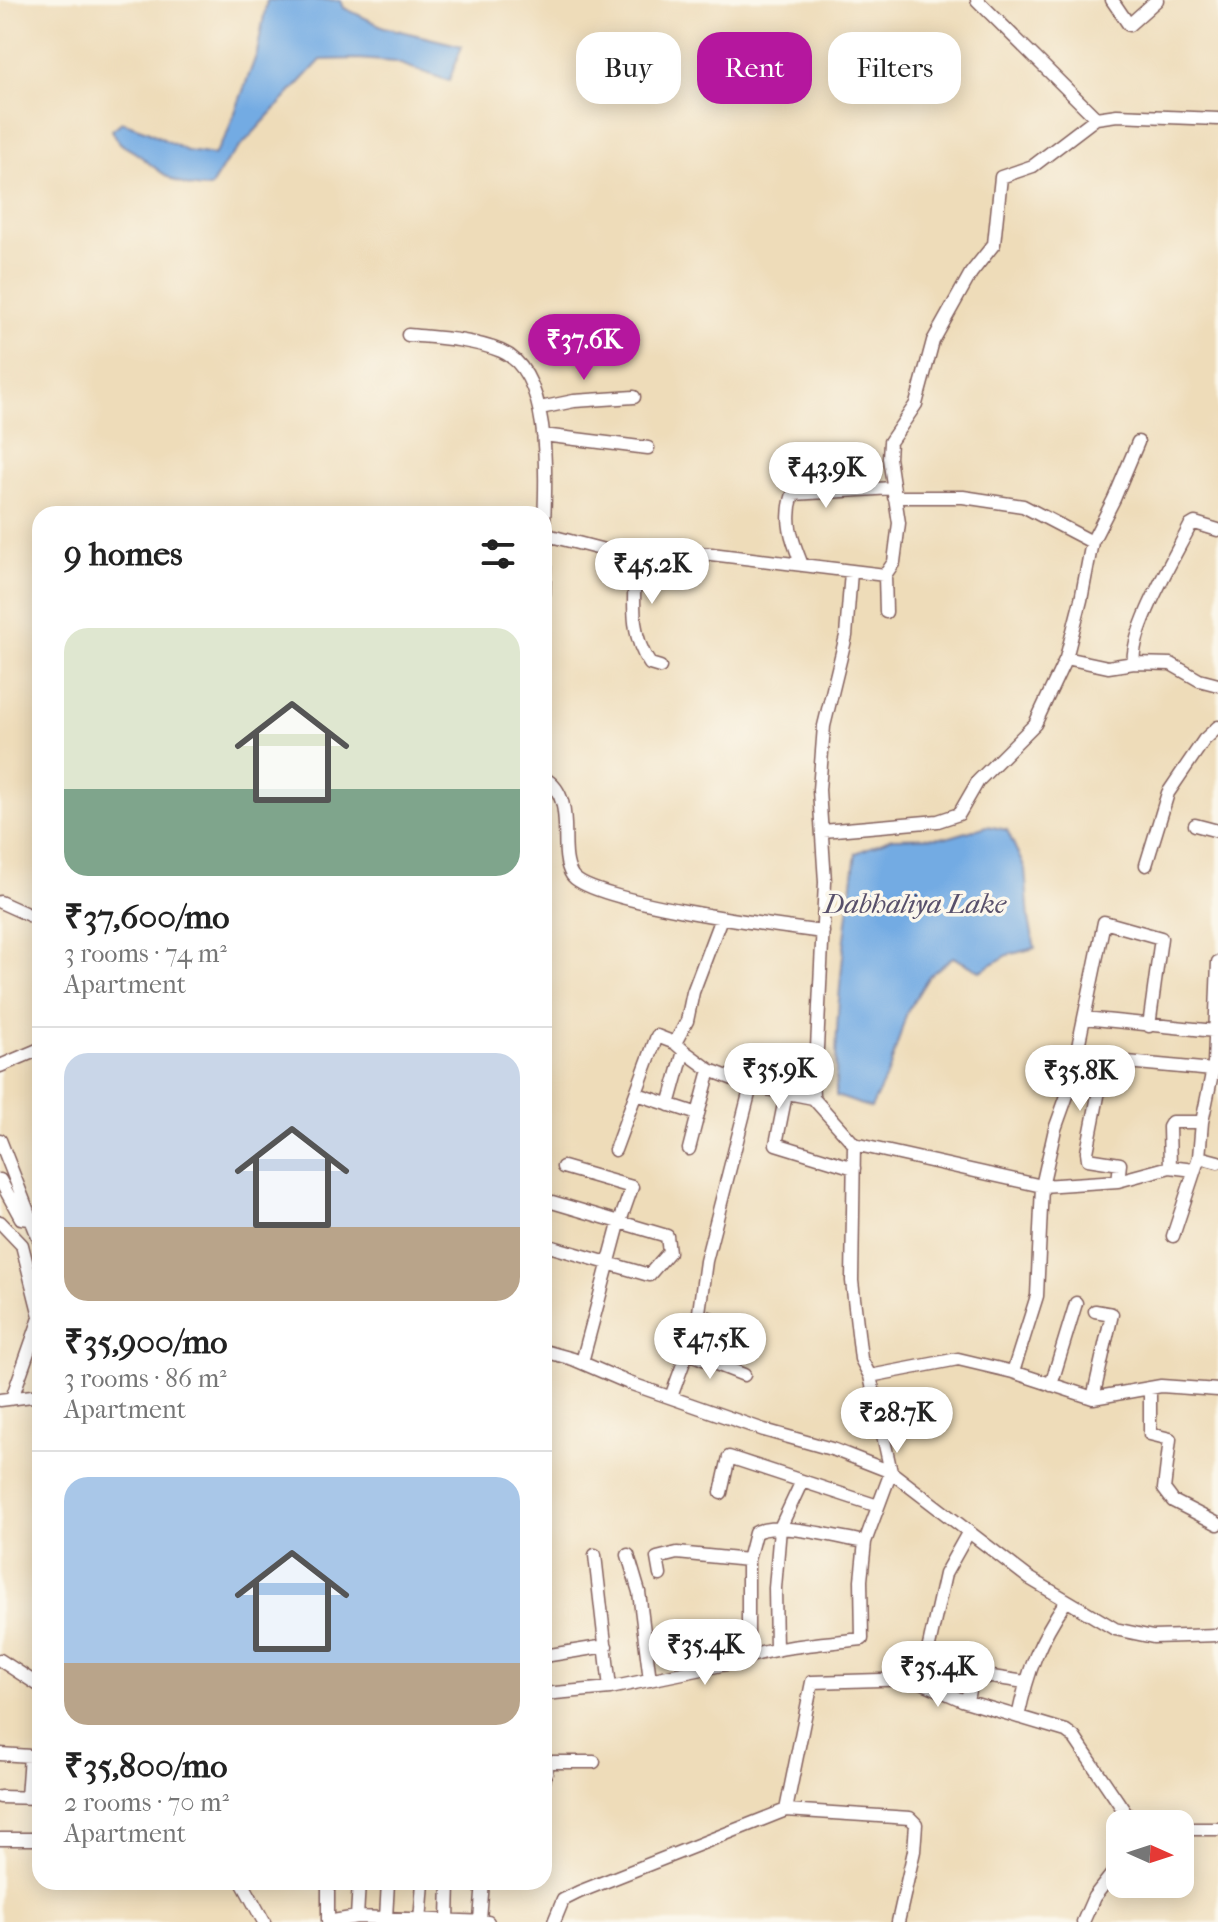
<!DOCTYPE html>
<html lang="en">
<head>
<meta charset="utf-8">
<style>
	body { margin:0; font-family:"IM FELL French Canon",serif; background:#f6f6f6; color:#222; height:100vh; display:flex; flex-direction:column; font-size:30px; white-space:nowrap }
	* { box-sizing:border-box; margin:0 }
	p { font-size:26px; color:#767676 }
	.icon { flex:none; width:44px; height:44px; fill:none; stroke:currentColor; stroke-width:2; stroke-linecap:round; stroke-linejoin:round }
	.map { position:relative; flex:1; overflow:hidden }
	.drawer { position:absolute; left:32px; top:506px; width:520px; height:1384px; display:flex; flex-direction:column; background:#fff; border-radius:24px; box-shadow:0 4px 20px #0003 }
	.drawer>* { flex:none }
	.top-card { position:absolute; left:576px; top:32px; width:522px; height:72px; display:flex; gap:16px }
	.needle { width:52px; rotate:93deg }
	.tools { position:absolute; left:1106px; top:1810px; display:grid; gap:16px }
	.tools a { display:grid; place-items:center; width:88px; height:88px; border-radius:16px; background:#fff; box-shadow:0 4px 20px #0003; font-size:40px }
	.price { position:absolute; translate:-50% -68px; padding:0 18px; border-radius:28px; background:#fff; color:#222; font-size:26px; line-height:52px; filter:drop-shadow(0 2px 4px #0008) }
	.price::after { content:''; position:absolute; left:50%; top:48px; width:24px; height:18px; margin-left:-12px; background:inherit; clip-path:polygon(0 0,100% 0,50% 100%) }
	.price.selected { background:#b5179e; color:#fff }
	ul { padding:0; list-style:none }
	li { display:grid; align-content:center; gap:16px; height:424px; padding:0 32px }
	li+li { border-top:2px solid #e0e0e0 }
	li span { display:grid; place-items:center; height:248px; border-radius:24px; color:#555 }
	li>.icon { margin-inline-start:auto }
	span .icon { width:144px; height:144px; fill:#fffc; stroke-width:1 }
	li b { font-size:34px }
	h2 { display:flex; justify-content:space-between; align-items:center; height:96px; padding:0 32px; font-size:34px }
	.chip { padding:0 28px; border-radius:24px; background:#fff; box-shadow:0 4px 20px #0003; font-size:28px; line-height:72px }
	.chip.selected { background:#b5179e; color:#fff }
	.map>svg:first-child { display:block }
	.water { fill:#73abe3; stroke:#5e6587; stroke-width:2 }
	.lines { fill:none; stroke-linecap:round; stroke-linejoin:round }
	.minor-casing { stroke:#83615d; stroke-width:15 }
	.minor { stroke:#fff; stroke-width:12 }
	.labels { text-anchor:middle; stroke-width:7; stroke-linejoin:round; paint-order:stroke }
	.water-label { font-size:28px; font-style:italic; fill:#58506b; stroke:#fbf7ec }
</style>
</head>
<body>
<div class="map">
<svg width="1218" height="1922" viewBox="0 0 1218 1922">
	<rect width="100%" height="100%" fill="#fbf7ec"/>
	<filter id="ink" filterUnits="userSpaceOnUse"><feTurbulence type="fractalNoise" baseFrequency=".0125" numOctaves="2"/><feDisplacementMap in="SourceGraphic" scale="16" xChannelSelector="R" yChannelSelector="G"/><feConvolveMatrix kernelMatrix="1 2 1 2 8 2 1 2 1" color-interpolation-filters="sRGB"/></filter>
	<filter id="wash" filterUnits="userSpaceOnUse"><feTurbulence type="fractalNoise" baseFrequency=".006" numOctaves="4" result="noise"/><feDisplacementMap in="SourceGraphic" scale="32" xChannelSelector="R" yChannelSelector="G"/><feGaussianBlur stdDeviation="1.8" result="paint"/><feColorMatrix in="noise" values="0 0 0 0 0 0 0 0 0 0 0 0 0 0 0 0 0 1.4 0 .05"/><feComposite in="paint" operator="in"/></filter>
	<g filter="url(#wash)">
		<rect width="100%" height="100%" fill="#eedcb9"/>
		<!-- water -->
		<path class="water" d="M267 0H341L344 8 384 27 462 46 449 81 395 62 358 59 321 60 226 162 210 188C178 189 163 174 140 156 124 144 122 150 112 130L122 122 147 131 187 151 214 155 227 134 257 53Z
			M987 826 1007 830 1025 869 1029 919 1035 948 1008 955 980 971 953 957 929 976 907 1012 889 1071 871 1108 836 1096C834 1015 845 934 856 853L892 838 950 837Z"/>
	</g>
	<g filter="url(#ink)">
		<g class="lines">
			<defs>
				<path id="minor" d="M977 0 1096 118
					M1112 0 1129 25 1157 0
					M408 335C439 338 471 339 501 351 552 372 546 477 544 523
					M540 408 574 401 634 397
					M543 435 648 448
					M1138 442 1114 499 1092 542 1081 600 1066 658 1108 667 1134 663 1171 664 1199 680 1218 685
					M894 497H963L1023 506 1092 542
					M547 535 635 558 679 553 711 554 885 575
					M635 558C635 595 628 633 650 664L660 667
					M802 565C792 540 784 521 793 494L893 488
					M851 572 846 636 824 726 819 790 825 882 817 1048 812 1073 813 1098 854 1144 1042 1186 1118 1181 1170 1167 1194 1170
					M544 594 546 530
					M886 612 885 575 894 562 899 523 889 458 890 442 916 404 933 341 971 273 994 244 1001 177 1033 166 1096 118 1117 115 1218 119
					M1134 663C1129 633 1175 556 1190 526L1195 523 1218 530
					M544 778C579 798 556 851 572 875 588 902 783 927 823 932
					M1195 825 1218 831
					M823 831 938 821 959 814 978 781 1035 724 1066 658
					M1146 865 1168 793 1204 740 1218 727
					M0 902 40 920
					M1084 1018 1215 1031
					M684 1051 710 1070
					M0 1066 40 1049
					M751 1086 813 1098
					M637 1094 698 1114 689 1149
					M786 1094 776 1144 854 1168
					M669 1105 684 1051 675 1043
					M0 1140 40 1242
					M615 1150 657 1036 675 1043 687 1021 693 992 721 918
					M1199 1157 1218 1162
					M563 1167 632 1187 619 1224 582 1362
					M1170 1167 1169 1127 1172 1122H1202
					M0 1180 21 1218 30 1219
					M1118 1181 1120 1164 1088 1159 1087 1152 1105 1060 1213 1070
					M0 1222 22 1245 40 1316
					M1173 1236 1199 1157 1202 1122 1214 1064 1218 962
					M549 1246 649 1275 669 1252 667 1236 552 1202
					M701 1315 746 1331
					M544 1351 573 1359 629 1383 764 1430 835 1450 891 1472 1029 1578 1115 1629 1153 1637 1218 1635
					M688 1353 744 1375
					M1013 1372 1037 1296 1042 1186 1055 1129 1069 1090 1104 922 1161 938 1149 1026
					M870 1376 958 1359 1013 1372 1093 1398 1161 1386 1218 1390
					M1051 1385 1076 1303
					M1150 1388V1434L1170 1439 1164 1489 1173 1501 1218 1524
					M671 1397 701 1315 699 1312 706 1261 751 1086 710 1070 698 1114
					M12 1398 40 1318
					M1093 1398 1112 1314 1095 1311
					M0 1400 40 1395
					M721 1493 729 1457 878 1506
					M595 1555 610 1688
					M628 1555 639 1592 650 1680
					M660 1575 657 1558 677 1553 748 1560
					M776 1650 775 1588 780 1528 802 1481
					M544 1656 606 1646
					M748 1656V1560L755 1533C774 1520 840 1538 865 1542
					M0 1660 40 1686
					M914 1679 925 1664 945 1574 968 1533
					M544 1694 610 1688 731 1663C771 1646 818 1644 862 1639L861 1580 865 1542 891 1472 870 1376 861 1359 852 1281 854 1144
					M967 1701 972 1674 1025 1682
					M1018 1717C1028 1670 1039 1641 1066 1601
					M0 1754 30 1756 27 1797
					M544 1762H594
					M544 1781 548 1763
					M0 1797 40 1798
					M786 1810 812 1682 914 1679 962 1700 1066 1731 1074 1737 1133 1824
					M1180 1829H1218
					M0 1839H40
					M242 1882 264 1922
					M359 1882 357 1917 488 1922
					M386 1918 388 1882
					M448 1919 449 1882
					M480 1920 483 1882
					M328 1921V1882
					M333 1921 357 1917
					M420 1922 423 1882
					M554 1922 563 1900 579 1892 786 1810 910 1818 916 1824 914 1851 898 1922
					M1083 1922 1094 1897 1120 1864"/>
			</defs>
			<!-- minor casing -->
			<use href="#minor" class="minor-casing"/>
			<!-- minor -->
			<use href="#minor" class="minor"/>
		</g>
	</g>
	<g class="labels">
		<!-- water labels -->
		<g class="water-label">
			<text x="915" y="913">Dabhaliya Lake</text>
		</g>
	</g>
</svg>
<div class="tools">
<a><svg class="needle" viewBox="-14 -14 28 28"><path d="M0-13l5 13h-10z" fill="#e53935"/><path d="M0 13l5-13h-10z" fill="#767676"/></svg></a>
</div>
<b class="price selected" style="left:584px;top:382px">₹37.6K</b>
<b class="price" style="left:826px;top:510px">₹43.9K</b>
<b class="price" style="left:652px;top:606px">₹45.2K</b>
<b class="price" style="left:779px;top:1111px">₹35.9K</b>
<b class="price" style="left:1080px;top:1113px">₹35.8K</b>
<b class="price" style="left:710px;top:1381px">₹47.5K</b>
<b class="price" style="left:897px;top:1455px">₹28.7K</b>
<b class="price" style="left:705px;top:1687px">₹35.4K</b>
<b class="price" style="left:938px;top:1709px">₹35.4K</b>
<div class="top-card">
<a class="chip">Buy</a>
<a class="chip selected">Rent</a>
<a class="chip">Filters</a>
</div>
<section class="drawer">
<h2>9 homes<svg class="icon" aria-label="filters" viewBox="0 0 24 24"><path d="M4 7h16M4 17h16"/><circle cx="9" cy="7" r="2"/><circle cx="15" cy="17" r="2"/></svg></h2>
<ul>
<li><span style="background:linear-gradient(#dfe7d0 65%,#7fa58c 0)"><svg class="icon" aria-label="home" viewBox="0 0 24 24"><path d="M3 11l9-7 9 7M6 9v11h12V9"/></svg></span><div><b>₹37,600/mo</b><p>3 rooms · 74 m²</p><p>Apartment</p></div></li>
<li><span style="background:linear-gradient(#c9d6e8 70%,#b9a48a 0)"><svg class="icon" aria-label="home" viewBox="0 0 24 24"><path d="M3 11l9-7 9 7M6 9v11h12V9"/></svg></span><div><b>₹35,900/mo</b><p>3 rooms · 86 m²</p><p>Apartment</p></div></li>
<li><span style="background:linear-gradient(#a9c7e8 75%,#b9a48a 0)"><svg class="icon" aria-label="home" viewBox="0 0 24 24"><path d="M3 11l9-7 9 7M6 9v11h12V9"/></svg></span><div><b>₹35,800/mo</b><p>2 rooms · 70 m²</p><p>Apartment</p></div></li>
</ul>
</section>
</div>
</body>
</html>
